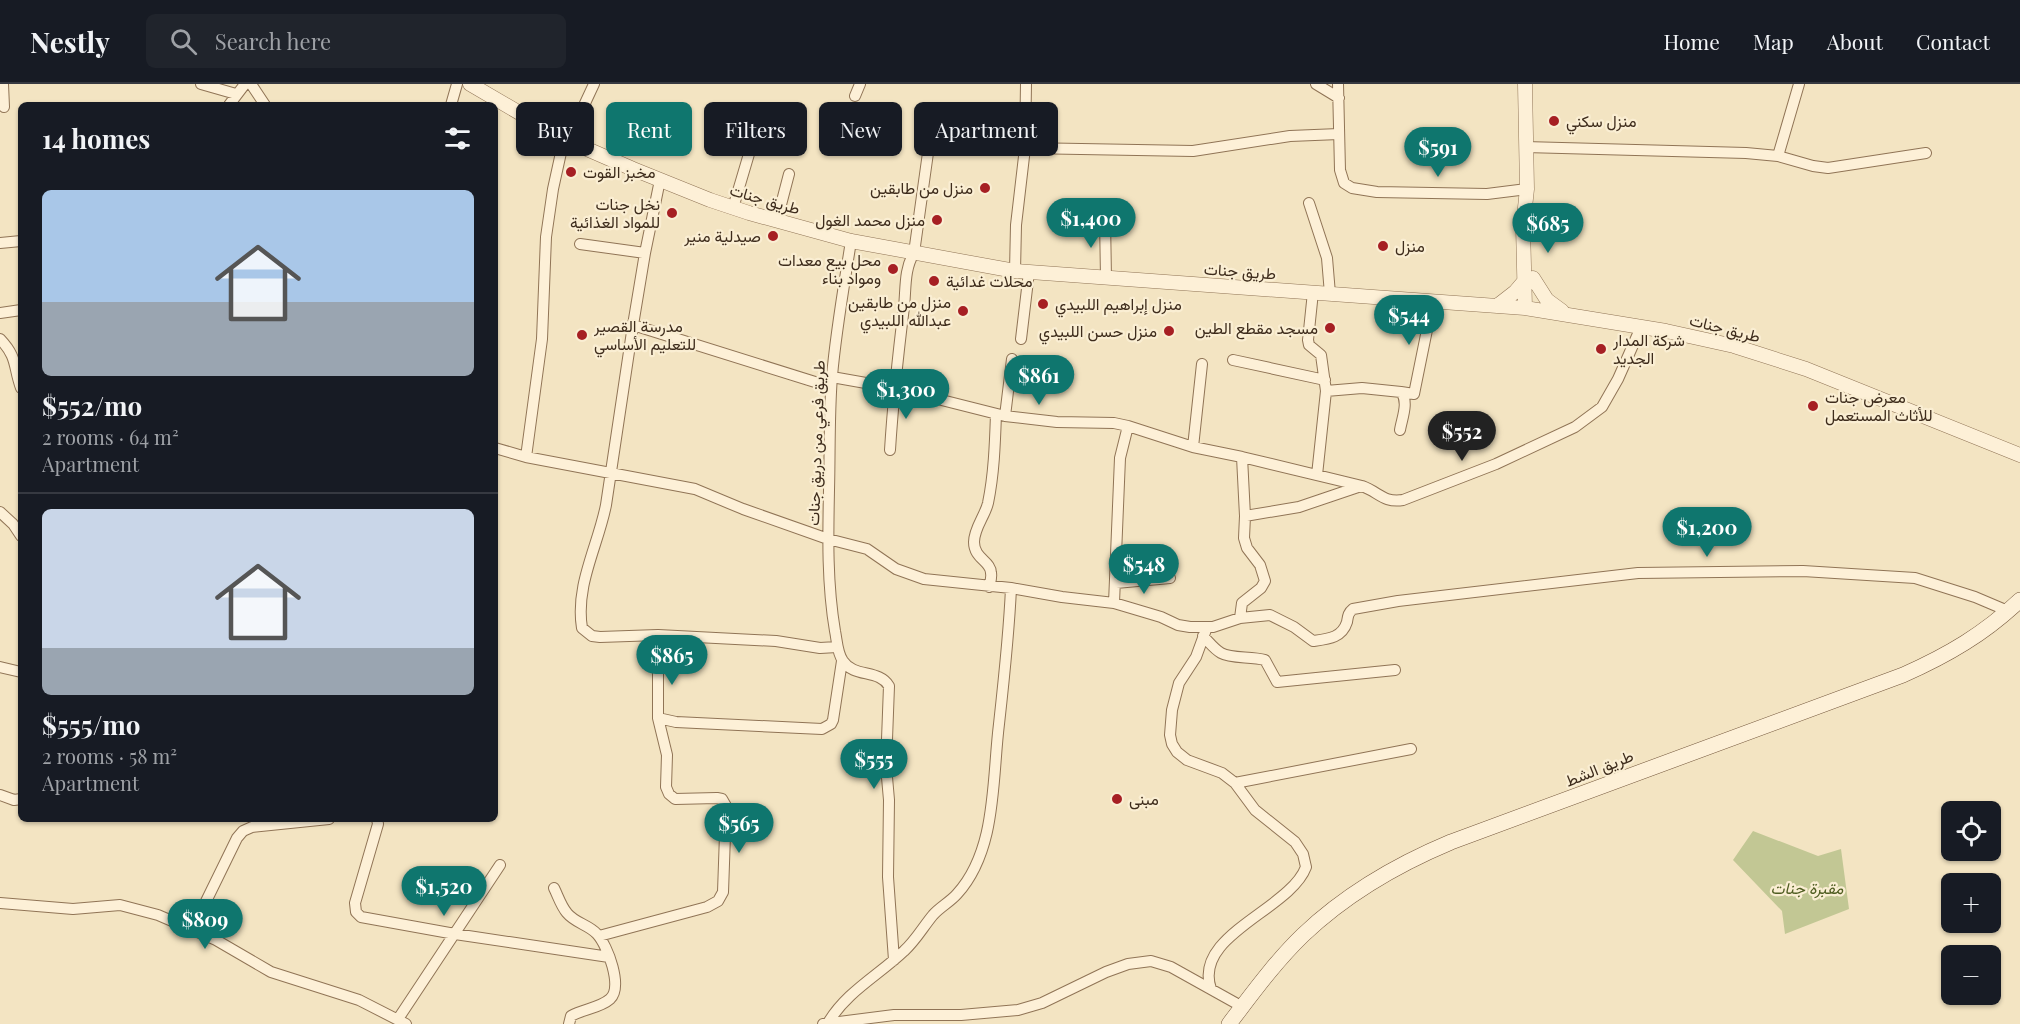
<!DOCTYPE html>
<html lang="en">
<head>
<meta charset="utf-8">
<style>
	body { margin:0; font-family:"Playfair Display",Vazirmatn,serif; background:#20242c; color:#f1f3f6; height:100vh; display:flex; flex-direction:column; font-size:22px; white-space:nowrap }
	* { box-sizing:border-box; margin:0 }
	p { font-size:20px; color:#9ea1a6 }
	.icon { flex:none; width:33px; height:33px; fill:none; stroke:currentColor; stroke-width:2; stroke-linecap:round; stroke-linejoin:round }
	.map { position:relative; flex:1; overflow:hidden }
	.drawer { position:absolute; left:18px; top:18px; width:480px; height:720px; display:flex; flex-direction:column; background:#171b24; border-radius:9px; box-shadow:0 2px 4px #0004 }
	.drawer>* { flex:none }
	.top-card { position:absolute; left:516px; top:18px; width:570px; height:54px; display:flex; gap:12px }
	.fabs { position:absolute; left:1941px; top:717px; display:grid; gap:12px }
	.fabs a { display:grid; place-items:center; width:60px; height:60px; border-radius:9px; background:#171b24; box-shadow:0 2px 4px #0004; font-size:30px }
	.price { position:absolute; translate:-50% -51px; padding:0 14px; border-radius:21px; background:#0f766e; color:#fff; font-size:20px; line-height:39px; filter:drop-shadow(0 2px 3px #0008) }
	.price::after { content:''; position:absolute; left:50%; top:36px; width:18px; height:14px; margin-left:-9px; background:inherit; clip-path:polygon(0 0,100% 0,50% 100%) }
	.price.current { background:#222; color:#fff }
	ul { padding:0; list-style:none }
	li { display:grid; align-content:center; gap:12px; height:318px; padding:0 24px }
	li+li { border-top:2px solid #363941 }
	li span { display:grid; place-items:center; height:186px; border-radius:9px; color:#555 }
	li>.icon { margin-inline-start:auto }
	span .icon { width:108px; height:108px; fill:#fffc; stroke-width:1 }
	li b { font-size:26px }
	h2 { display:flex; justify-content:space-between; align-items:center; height:72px; padding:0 24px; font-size:26px }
	.pill { padding:0 21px; border-radius:9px; background:#171b24; box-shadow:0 2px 4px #0004; font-size:21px; line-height:54px }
	.pill.current { background:#0f766e; color:#fff }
	header { display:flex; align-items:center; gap:36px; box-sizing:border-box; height:84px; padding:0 30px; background:#171b24; border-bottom:2px solid #363941 }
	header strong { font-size:28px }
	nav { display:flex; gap:33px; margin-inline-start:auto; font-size:21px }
	.search { width:420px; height:54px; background:#20242c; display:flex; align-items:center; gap:15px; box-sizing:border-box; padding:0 21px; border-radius:9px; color:#9ea1a6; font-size:22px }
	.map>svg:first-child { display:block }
	.cemetery { fill:#c2c794 }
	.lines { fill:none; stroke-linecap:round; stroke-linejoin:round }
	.minor-casing { stroke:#907456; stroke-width:12 }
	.tertiary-casing { stroke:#907456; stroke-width:15 }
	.secondary-casing { stroke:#72553a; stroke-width:16 }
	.minor { stroke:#fdf0d7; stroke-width:10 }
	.tertiary { stroke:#fdf0d7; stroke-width:14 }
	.secondary { stroke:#fdf0d7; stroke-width:15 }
	.poi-dot { fill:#a61f23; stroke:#faeed3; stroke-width:2 }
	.labels { text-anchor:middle; stroke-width:4.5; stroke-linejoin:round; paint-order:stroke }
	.poi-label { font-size:16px; fill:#3e2c1c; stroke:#faeed3; text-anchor:start }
	.street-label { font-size:16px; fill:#3e2c1c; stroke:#faeed3 }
	.park-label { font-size:16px; font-style:italic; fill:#4f5d21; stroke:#faeed3 }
</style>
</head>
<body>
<header>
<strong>Nestly</strong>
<div class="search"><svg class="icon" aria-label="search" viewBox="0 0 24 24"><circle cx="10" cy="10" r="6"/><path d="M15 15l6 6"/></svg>Search here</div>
<nav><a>Home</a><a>Map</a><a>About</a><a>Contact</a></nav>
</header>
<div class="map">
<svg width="2020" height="940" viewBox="0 0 2020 940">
	<rect width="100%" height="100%" fill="#f3e4c2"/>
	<!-- cemetery -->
	<path class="cemetery" d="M1753 747 1818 772 1841 765 1849 825 1785 850 1782 827 1733 776Z"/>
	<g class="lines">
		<defs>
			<path id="minor" d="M3 0 4 23
				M201 0 236 10
				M251 0 265 21
				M1316 0 1339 14
				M1338 0 1340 86 1344 99 1352 104 1377 108 1487 110 1527 105
				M855 12 860 0
				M229 21 245 0
				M451 21 457 0
				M1525 63 1746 69 1778 72 1813 82 1828 84 1926 69
				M1025 64 1193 67 1290 52 1339 50
				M1778 72 1799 0
				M660 96 645 169 633 241 606 421C598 462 575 501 582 544L592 552 600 553 658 551 776 557 820 564 837 563
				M1309 119 1327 174 1330 210
				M733 124 754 53
				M1105 135 1106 194
				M777 136 789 90
				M851 157C844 202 836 246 832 292 829 330 830 368 829 406 828 453 827 500 835 547 837 556 837 569 843 577 854 594 879 585 889 602L886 682 889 716 888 793 894 876
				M0 159 21 157
				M580 160 645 169
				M1015 187 1016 141 1025 64 1026 0
				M1313 208 1308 256 1309 261 1321 271 1326 307 1317 391
				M0 229 21 226
				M633 241 831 303
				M0 255C18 274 13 282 21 304
				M1021 255 1029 188
				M1233 276 1325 296
				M832 293 894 304 1005 332 1057 338 1114 339 1128 342 1193 363 1242 373 1362 402C1379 408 1383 419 1403 416L1496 380 1575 343 1602 323 1618 295 1641 243
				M1326 307 1362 304 1401 308C1409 318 1402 334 1400 346
				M1401 308 1414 310 1429 236 1431 218
				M1005 332 1012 275
				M1193 363 1202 280
				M495 364 526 373 695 405 743 425 828 455 867 465 896 485 924 495 1011 504 1062 513 1114 519 1161 533 1178 541 1190 543H1213L1240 534 1270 531 1294 543 1313 557C1328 555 1342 554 1347 538 1348 532 1348 529 1353 525L1398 517 1638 489 1803 487 1915 494 1975 513 2008 527
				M890 366C893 318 898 271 904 223 906 205 904 185 914 169L933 33
				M526 373 542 255 546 153 553 105 564 55 573 45 594 0
				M0 428 13 440 21 452
				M1245 432 1299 423 1361 402
				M1116 499 1170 494
				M989 503C990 499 992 494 991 489 991 477 974 475 974 458 974 444 985 432 988 419 994 390 995 359 996 330
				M1114 519 1120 374 1128 342
				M1240 534 1242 519 1261 504 1265 497 1260 481 1247 464 1244 454 1245 432 1242 373
				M1207 543 1196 573 1179 599 1172 626 1170 651 1172 660 1177 668 1187 676 1222 689 1235 699 1255 726 1295 758 1303 770 1306 783C1290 826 1192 851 1211 905
				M658 551V634L676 638 822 645 831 640 833 636 842 577
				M1203 552C1209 558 1214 565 1221 569 1231 575 1251 572 1265 576L1277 598 1395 586
				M0 583 21 588
				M1235 699 1411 665
				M0 711 14 716 21 715
				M377 735 378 740 355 819 356 828 361 833 455 850 609 873
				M554 804C558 812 561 822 567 829 575 839 589 841 597 850 608 862 623 903 610 915 600 924 583 925 571 932L569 940
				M0 819 73 825 120 821 158 831 216 856 271 888 359 916 406 940
				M193 844 237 754 243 747 252 743 329 735
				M599 852 707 823 718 817 723 808 726 722 722 715 717 714 675 715 669 710 666 703 667 671 658 634
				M398 935 500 781
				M828 939C846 908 879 891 904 867 916 856 923 843 933 831 940 823 950 818 957 810 997 766 992 696 999 640 1004 595 1009 550 1011 504
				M823 940 894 931H961L1018 926 1042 919 1106 888 1128 880 1151 877 1171 883 1241 922"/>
			<path id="tertiary" d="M470 0 564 55 633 85 710 116 749 129 851 157 1015 187 1525 224 1666 247 1734 262 1806 285 2020 371
				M1525 0 1527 105 1523 142 1525 224
				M1533 194 1547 216 1562 227
				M1497 222 1515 208 1526 195"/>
			<path id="secondary" d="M1229 940C1252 910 1275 878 1303 851 1346 810 1396 781 1451 758L1903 591C1948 571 1984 550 2020 516"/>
		</defs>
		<!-- minor casing -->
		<use href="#minor" class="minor-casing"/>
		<!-- tertiary casing -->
		<use href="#tertiary" class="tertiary-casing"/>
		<!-- secondary casing -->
		<use href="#secondary" class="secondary-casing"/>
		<!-- minor -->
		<use href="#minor" class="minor"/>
		<!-- tertiary -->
		<use href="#tertiary" class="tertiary"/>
		<!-- secondary -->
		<use href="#secondary" class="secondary"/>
	</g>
	<!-- markers -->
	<g class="poi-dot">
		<circle cx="1554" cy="37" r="6"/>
		<circle cx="571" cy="88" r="6"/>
		<circle cx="985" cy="104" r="6"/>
		<circle cx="672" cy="129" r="6"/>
		<circle cx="937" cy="136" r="6"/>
		<circle cx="773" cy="152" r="6"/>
		<circle cx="1383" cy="162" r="6"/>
		<circle cx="893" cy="185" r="6"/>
		<circle cx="934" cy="197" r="6"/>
		<circle cx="1043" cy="220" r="6"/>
		<circle cx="963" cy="227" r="6"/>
		<circle cx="1330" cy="244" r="6"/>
		<circle cx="1169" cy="247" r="6"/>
		<circle cx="582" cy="251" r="6"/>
		<circle cx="1601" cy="265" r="6"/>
		<circle cx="1813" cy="322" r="6"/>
		<circle cx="1117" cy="715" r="6"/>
	</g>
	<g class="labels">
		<!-- poi labels -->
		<g class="poi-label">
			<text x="1566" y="43">منزل سكني</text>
			<text x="583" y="94">مخبز القوت</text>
			<text x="973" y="110" text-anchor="end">منزل من طابقين</text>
			<text x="660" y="126" text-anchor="end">نخل جنات<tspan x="660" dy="18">للمواد الغذائية</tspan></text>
			<text x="925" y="142" text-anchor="end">منزل محمد الغول</text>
			<text x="761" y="158" text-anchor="end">صيدلية منير</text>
			<text x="1395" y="168">منزل</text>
			<text x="881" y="182" text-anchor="end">محل بيع معدات<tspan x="881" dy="18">ومواد بناء</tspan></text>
			<text x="946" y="203">محلات غدائية</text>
			<text x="951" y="224" text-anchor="end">منزل من طابقين<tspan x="951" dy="18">عبدالله اللبيدي</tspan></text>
			<text x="1055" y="226">منزل إبراهيم اللبيدي</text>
			<text x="594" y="248">مدرسة القصير<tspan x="594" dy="18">للتعليم الأساسي</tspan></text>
			<text x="1318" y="250" text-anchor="end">مسجد مقطع الطين</text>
			<text x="1157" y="253" text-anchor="end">منزل حسن اللبيدي</text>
			<text x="1613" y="262">شركة المدار<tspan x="1613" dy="18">الجديد</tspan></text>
			<text x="1825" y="319">معرض جنات<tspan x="1825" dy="18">للأثاث المستعمل</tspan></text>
			<text x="1129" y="721">مبنى</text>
		</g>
		<!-- street labels -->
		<g class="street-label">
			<text transform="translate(765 115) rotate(16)" y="6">طريق جنات</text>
			<text transform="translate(1240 187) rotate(4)" y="6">طريق جنات</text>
			<text transform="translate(1725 244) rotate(14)" y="6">طريق جنات</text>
			<text transform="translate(816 359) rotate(-88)" y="6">طريق فرعي من دريق جنات</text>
			<text transform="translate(1599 684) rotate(-22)" y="6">طريق الشط</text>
		</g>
		<!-- park labels -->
		<g class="park-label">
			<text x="1807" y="810">مقبرة جنات</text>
		</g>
	</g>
</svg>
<div class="fabs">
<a><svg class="icon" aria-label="locate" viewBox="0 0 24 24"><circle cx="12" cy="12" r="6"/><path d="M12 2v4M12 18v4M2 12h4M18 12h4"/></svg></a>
<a>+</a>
<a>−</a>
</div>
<b class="price" style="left:1438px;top:94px">$591</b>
<b class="price" style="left:1091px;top:165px">$1,400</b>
<b class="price" style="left:1548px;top:170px">$685</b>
<b class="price" style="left:1409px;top:262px">$544</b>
<b class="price" style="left:1039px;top:322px">$861</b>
<b class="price" style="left:906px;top:336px">$1,300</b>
<b class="price current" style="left:1462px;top:378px">$552</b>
<b class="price" style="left:1707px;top:474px">$1,200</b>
<b class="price" style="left:1144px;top:511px">$548</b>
<b class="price" style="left:672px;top:602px">$865</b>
<b class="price" style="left:874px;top:706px">$555</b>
<b class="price" style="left:739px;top:770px">$565</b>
<b class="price" style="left:444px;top:833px">$1,520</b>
<b class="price" style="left:205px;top:866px">$809</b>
<div class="top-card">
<a class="pill">Buy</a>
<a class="pill current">Rent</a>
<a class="pill">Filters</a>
<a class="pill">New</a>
<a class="pill">Apartment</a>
</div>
<section class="drawer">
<h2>14 homes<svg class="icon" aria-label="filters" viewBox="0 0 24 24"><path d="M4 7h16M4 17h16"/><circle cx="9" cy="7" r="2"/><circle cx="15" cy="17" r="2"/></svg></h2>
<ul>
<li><span style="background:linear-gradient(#a9c7e8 60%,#9aa5b1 0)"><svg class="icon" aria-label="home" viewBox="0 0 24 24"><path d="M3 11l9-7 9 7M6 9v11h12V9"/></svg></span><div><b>$552/mo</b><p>2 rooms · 64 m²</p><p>Apartment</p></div></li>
<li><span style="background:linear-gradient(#c9d6e8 75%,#9aa5b1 0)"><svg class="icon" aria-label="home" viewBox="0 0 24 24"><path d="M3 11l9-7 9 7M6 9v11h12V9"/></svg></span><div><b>$555/mo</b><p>2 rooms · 58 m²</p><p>Apartment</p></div></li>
</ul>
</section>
</div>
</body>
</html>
